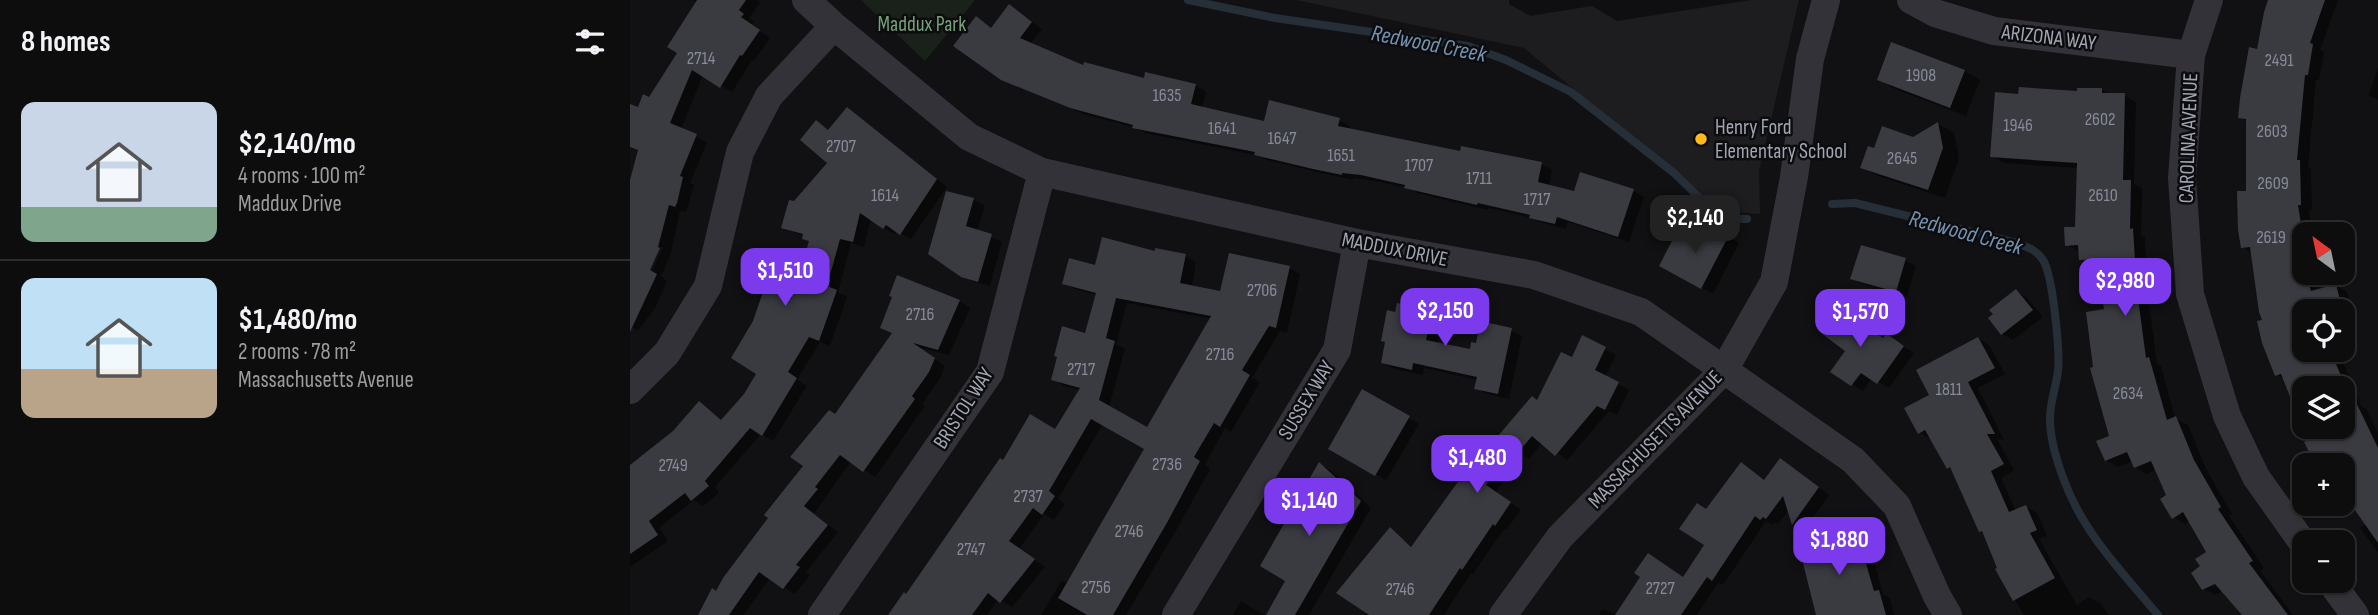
<!DOCTYPE html>
<html lang="en">
<head>
<meta charset="utf-8">
<style>
	body { margin:0; font-family:"Sofia Sans Condensed",sans-serif; background:#161617; color:#f1f3f6; height:100vh; display:flex; flex-direction:column; font-size:26px; white-space:nowrap }
	* { box-sizing:border-box; margin:0 }
	p { font-size:23px; color:#9a9c9e }
	.icon { flex:none; width:38px; height:38px; fill:none; stroke:currentColor; stroke-width:2; stroke-linecap:round; stroke-linejoin:round }
	.map { position:relative; flex:1; overflow:hidden }
	.drawer { display:flex; flex-direction:column; background:#0d0d0e; width:630px }
	.drawer>* { flex:none }
	.needle { width:46px; rotate:327deg }
	.controls { position:absolute; left:1662px; top:222px; display:grid; gap:14px }
	.controls a { display:grid; place-items:center; width:63px; height:63px; border-radius:14px; background:#0d0d0e; box-shadow:0 2px 5px #0004,0 0 0 2px #2d2d2e; font-size:35px }
	.price { position:absolute; translate:-50% -60px; padding:0 16px; border-radius:14px; background:#7c3aed; color:#fff; font-size:23px; line-height:46px; filter:drop-shadow(0 2px 4px #0008) }
	.price::after { content:''; position:absolute; left:50%; top:42px; width:21px; height:16px; margin-left:-10px; background:inherit; clip-path:polygon(0 0,100% 0,50% 100%) }
	.price.on { background:#222; color:#fff }
	ul { padding:0; list-style:none }
	li { display:flex; align-items:center; gap:21px; height:175px; padding:0 21px }
	li+li { border-top:2px solid #2d2d2e }
	li span { display:grid; place-items:center; flex:none; width:196px; height:140px; border-radius:14px; color:#555 }
	li>.icon { margin-inline-start:auto }
	span .icon { width:84px; height:84px; fill:#fffc; stroke-width:1 }
	li b { font-size:30px }
	h2 { display:flex; justify-content:space-between; align-items:center; height:84px; padding:0 21px; font-size:30px }
	main { display:flex; flex:1; min-height:0 }
	.map>svg:first-child { display:block }
	.built { fill:#1d1d20 }
	.green { fill:#19211a }
	.shadow { fill:#0007; fill-rule:evenodd }
	.lines { fill:none; stroke-linecap:round; stroke-linejoin:round }
	.stream { stroke:#262f37; stroke-width:8 }
	.building { fill:#3a3b41; fill-rule:evenodd }
	.minor { stroke:#323238; stroke-width:28 }
	.poi-dot { fill:#ffbb1d; stroke:#0c0c0e; stroke-width:2.5 }
	.labels { text-anchor:middle; stroke-width:5; stroke-linejoin:round; paint-order:stroke }
	.number-label { font-size:18px; fill:#878b98 }
	.park-label { font-size:21px; fill:#76a27a; stroke:#0c0c0e }
	.street-label { font-size:21px; fill:#a1a6b5; stroke:#0c0c0e }
	.poi-label { font-size:21px; fill:#a1a6b5; stroke:#0c0c0e; text-anchor:start }
	.water-label { font-size:23px; font-style:italic; fill:#7493b3; stroke:#0c0c0e }
</style>
</head>
<body>
<main>
<section class="drawer">
<h2>8 homes<svg class="icon" aria-label="filters" viewBox="0 0 24 24"><path d="M4 7h16M4 17h16"/><circle cx="9" cy="7" r="2"/><circle cx="15" cy="17" r="2"/></svg></h2>
<ul>
<li><span style="background:linear-gradient(#c9d6e8 75%,#7fa58c 0)"><svg class="icon" aria-label="home" viewBox="0 0 24 24"><path d="M3 11l9-7 9 7M6 9v11h12V9"/></svg></span><div><b>$2,140/mo</b><p>4 rooms · 100 m²</p><p>Maddux Drive</p></div></li>
<li><span style="background:linear-gradient(#bfe0f5 65%,#b9a48a 0)"><svg class="icon" aria-label="home" viewBox="0 0 24 24"><path d="M3 11l9-7 9 7M6 9v11h12V9"/></svg></span><div><b>$1,480/mo</b><p>2 rooms · 78 m²</p><p>Massachusetts Avenue</p></div></li>
</ul>
</section>
<div class="map">
<svg width="1748" height="615" viewBox="0 0 1748 615">
	<rect width="100%" height="100%" fill="#111113"/>
	<!-- built -->
	<path class="built" d="M666 0H1169L1129 171 1130 214 1091 211 894 48Z"/>
	<!-- green -->
	<path class="green" d="M231 0H345L295 61Z"/>
	<!-- shadow -->
	<path class="shadow" d="M63 0H128L130 2 119 18 124 21 121 25 140 38 124 61 122 60 102 92 73 75 51 129 77 142 60 183 64 185 57 210 56 212 50 211 40 256 31 276 37 281 25 308 8 331 2 327 0 329V187L9 151 0 147V119L20 99 49 53 67 3ZM29 247H33L18 279 15 277Z
		M879 0H1121L987 21 962 6 900 16 879 4Z
		M1640 0H1708L1690 50 1694 52 1689 80H1686L1678 167 1681 169 1682 210H1679L1682 234H1675V273H1688L1690 290 1706 286 1717 292 1726 326 1713 329V312H1675V350H1708L1731 406 1737 410 1748 433V552L1730 528 1736 524 1719 499 1713 498V466L1685 439 1679 427H1713V388H1675V417L1666 400 1662 397 1655 379 1647 375 1623 253 1613 247 1617 192 1618 122 1610 117 1629 51Z
		M380 7 412 29 400 44 454 67 515 80 565 85 576 92 572 109 635 123 709 120 720 126 719 130 832 153 911 164 922 170 919 187 945 193 1003 191 1014 197 999 242 938 222 936 229 912 223 902 218 859 208 858 210 787 193 779 188 744 181 723 178V180L696 174 637 160 630 156 515 133 506 128 453 114 384 85 362 29Z
		M1748 67V100L1739 95Z
		M1334 71 1350 80 1336 116 1265 89 1249 79Z
		M1472 90 1480 95H1494L1506 102 1504 184 1512 188 1511 235 1515 237 1516 267H1514L1527 364 1531 366 1545 418 1558 425 1576 469 1602 514 1599 516 1634 568 1630 571 1663 615H1614L1592 592 1585 595 1573 588V567L1578 552 1560 521 1555 524 1543 517 1539 495 1527 469 1517 474 1505 467 1503 461 1488 467 1476 460 1481 437 1465 368 1476 311 1482 297 1480 265 1462 266 1451 259 1450 252 1436 245 1447 228 1448 168 1374 163 1362 156 1390 96Z
		M217 109 317 187 281 239 267 231 264 234 241 219 234 247 221 243 208 292 217 297 200 346 190 342 167 380 177 386 143 441 131 434 85 487 89 493 73 506 64 500 29 528 38 541 0 567V470L44 432 69 403 93 421 115 395 129 373 163 301 180 242 174 238V236L153 227 165 203 199 163 187 123 200 131Z
		M1308 124 1324 133 1329 158 1315 198 1248 176 1232 167 1245 150 1283 139Z
		M318 193 344 200 355 206 347 231 372 242 360 286 344 282 332 275Z
		M1074 223 1109 243 1083 294 1042 272 1062 246Z
		M526 253 555 256 566 262 562 287 592 293 659 268 670 274 657 333 650 331 622 378 630 382 601 432 595 428 575 464 580 469 548 527 496 615H411L432 580 438 584 516 448 473 424 428 499 435 504 424 520 414 514 389 549 415 567 382 607 369 599 357 615H263L373 462 426 431 451 390 434 386 423 379 457 335 468 295 445 289 434 283 466 267ZM497 303 581 319 517 430 479 407 495 349 486 344Z
		M1275 260 1286 266 1277 297 1233 284 1222 278Z
		M1386 291 1397 298 1413 317 1383 340 1372 334 1366 315Z
		M329 301 340 308 319 355 288 347 315 366 310 378 292 404 295 406 245 477 221 461 184 514 208 532 176 572 180 575 165 594 140 578 113 615H71L140 518 206 416 264 334 252 327Z
		M801 312 812 319 807 344 841 351 847 345 881 330 892 336 879 399 857 394 846 388 848 380 794 368 793 375 764 369 753 363Z
		M1257 335 1284 353 1259 388 1242 378 1233 391 1203 371Z
		M1348 339 1359 345 1375 374 1348 388 1374 440 1367 439 1384 470 1371 478 1386 511 1396 507 1407 513 1417 536 1409 539 1447 605 1459 597 1470 603 1479 615H1394L1367 570 1369 569 1355 533 1351 531 1324 471 1318 468 1301 439 1290 433 1301 396Z
		M975 349 986 355 975 377 999 390 987 415 979 411 937 460 913 442 899 459 891 455 866 492 891 510 876 530 874 529 843 574 841 573 814 615H735L760 530 783 547 859 441 864 444 908 402 942 359Z
		M733 391 789 424 756 480 700 448Z
		M689 464 700 470 741 508 679 615H638L658 581Z
		M1161 467 1199 495 1174 530 1163 524 1159 510 1148 524 1144 522 1142 525 1136 521 1093 585 1088 583 1067 615H969L972 609 988 615 1054 578 1076 545 1077 511 1122 471 1135 481Z
		M1218 530 1229 536 1234 553 1243 558 1253 594 1260 598 1264 615H1192Z
		M611 601 622 608 635 615H603Z"/>
	<g class="lines">
		<!-- stream -->
		<path class="stream" d="M558 0 645 18 838 46 876 60 941 92 1044 173 1076 204 1103 219H1117
			M1202 204 1225 203 1387 243C1397 247 1407 250 1413 260 1423 275 1430 352 1428 371 1426 387 1420 402 1420 418 1420 438 1427 462 1434 480 1453 533 1493 573 1528 615"/>
	</g>
	<!-- building -->
	<path class="building" d="M67 0H116L109 10 114 14 111 17 130 30 112 56 110 55 90 88 62 70 40 123 67 134 50 176 53 177 47 203 45 207 39 205 28 247 30 248 20 270 27 274 0 332V180L8 150 0 147V104L8 107 13 94 19 97 47 53 37 47Z
		M1638 0H1695L1680 43 1683 44 1678 75H1675L1667 160H1670L1671 205H1668L1675 250V273L1681 291 1706 284 1713 312H1668L1675 333V350H1700L1712 378 1686 388H1675V393L1661 399 1651 374 1645 376 1632 343 1627 321 1632 320 1629 312 1620 247 1611 248 1608 230 1607 191H1616V119L1608 118 1610 98 1619 47 1627 49 1634 12Z
		M379 4 402 22 390 38 453 65 454 62 514 78 515 72 566 84 561 104 634 121 639 100 710 118 708 126 830 151 831 146 912 162 908 182 944 191 950 172 1004 189 988 237 927 217 925 224 899 218 900 215 848 203 847 205 774 188 775 185 731 175 712 173V175L683 169 624 155 625 152 502 128 503 125 440 108 371 80 323 46 346 16 361 28Z
		M1261 42 1335 70 1320 108 1247 80Z
		M1389 87 1447 91V88H1472V93H1495L1493 180H1501L1500 229 1503 228 1505 261H1503L1516 358 1519 357 1537 420 1546 416 1564 460 1591 507 1588 509 1623 561 1619 563 1658 615H1612L1585 584 1572 590 1561 573 1570 566 1565 559 1576 552 1553 512 1542 519 1530 499 1536 495 1521 461 1504 468 1497 452 1475 461 1466 441 1479 436 1460 368 1463 367 1456 312 1474 309 1472 297 1480 296 1478 259 1449 260 1448 245 1435 246 1434 227H1445L1447 163 1360 157 1365 92 1388 94Z
		M217 107 307 179 270 235 256 225 253 229 230 213 223 242 210 239 197 286 207 290 189 341 179 337 158 372 167 378 132 436 120 428 75 481 79 486 61 501 55 493 19 521 28 535 0 554V465L43 431 69 401 91 420 114 394 126 374 101 358 123 321 134 289 161 299 179 241 172 239 173 234 151 228 159 200 164 201 197 163 170 140 186 120 198 130Z
		M1308 122 1313 148 1298 190 1230 168 1238 146 1244 148 1252 126 1283 137Z
		M316 191 344 198 336 226 362 234 348 282 331 277 298 254Z
		M1073 221 1099 235 1071 289 1029 266 1045 235 1061 243Z
		M472 237 525 251V248L556 254 550 283 590 291 599 253 660 266 646 328 639 326 612 370 620 375 590 427 584 423 564 457 570 461 538 521 483 615H457L428 598 514 449 461 419 419 491 425 496 412 515 403 508 379 541 405 559 370 603 358 593 342 615H258L274 592 276 594 370 458 373 460 400 414 425 429 450 388 421 380 427 357 424 356 432 326 455 333 466 293 432 284 439 258 465 265ZM486 298 581 316 517 427 469 400 485 341 476 338Z
		M1231 245 1276 258 1266 292 1220 279Z
		M267 275 330 300 308 350 283 343 305 358 299 372 282 396 285 399 233 472 210 455 185 487 188 489 174 506 198 525 166 565 170 567 153 589 129 572 99 615H68L82 588 86 591 93 578 138 518 134 515 173 466 160 457 199 410 205 414 262 333 250 328 262 297 259 296Z
		M1386 289 1403 310 1371 335 1358 318 1363 314 1359 310Z
		M767 303 802 310 796 340 840 349 841 342 846 343 850 321 882 328 868 394 844 389 847 377 783 363 782 370 751 363 755 342 751 341 757 310 765 312Z
		M1209 307 1253 338 1256 333 1274 346 1247 384 1231 373 1221 386 1200 372 1215 351 1191 333Z
		M952 335 976 347 965 370 989 382 975 410 967 406 925 456 902 436 887 454 880 449 856 485 881 502 865 526 863 524 832 570 830 568 799 615H739L706 593 760 527 781 547 835 472 820 462 834 441 848 451 858 438 856 450 902 396 907 400 931 352 942 357Z
		M1348 337 1365 368 1338 382 1365 434H1357L1374 464 1361 471 1379 512 1396 505 1407 530 1400 533 1425 578 1383 601 1365 569 1367 568 1352 531 1349 532 1320 467 1317 469 1295 430 1288 434 1274 408 1299 395 1286 370Z
		M1713 375 1748 448V543L1713 493V466H1686L1674 442 1683 438 1677 427H1713Z
		M732 389 780 416 745 476 698 449Z
		M1150 458 1189 487 1162 525 1153 496 1136 519 1133 517 1130 520 1125 516 1082 581 1077 577 1051 615H985L1010 577 1004 573 1018 553 1053 577 1074 545 1049 529 1067 503 1076 509 1111 462 1134 480Z
		M689 462 731 501 665 615H636L655 581 630 566Z
		M1218 528 1225 552 1232 550 1244 591 1249 590 1256 615H1186L1168 543Z"/>
	<g class="lines">
		<!-- minor -->
		<path class="minor" d="M176 0 204 26 339 137 412 172 727 243 904 275 1011 312 1223 460 1267 506 1307 596 1318 615
			M1281 0 1305 13 1364 31 1561 55
			M1579 0 1561 55 1552 178 1560 294 1597 416 1626 477 1675 546
			M0 390 37 353 78 286 110 152 139 96 204 26
			M1700 581 1725 615
			M192 615 360 372 412 172
			M546 615 707 350 727 243
			M873 615 930 537 1094 370 1144 282 1164 177 1180 59 1196 0"/>
	</g>
	<!-- markers -->
	<circle class="poi-dot" cx="1071" cy="139" r="7"/>
	<g class="labels">
		<!-- number labels -->
		<g class="number-label">
			<text x="71" y="64">2714</text>
			<text x="1649" y="66">2491</text>
			<text x="1291" y="81">1908</text>
			<text x="537" y="101">1635</text>
			<text x="1470" y="125">2602</text>
			<text x="1388" y="131">1946</text>
			<text x="592" y="134">1641</text>
			<text x="1642" y="137">2603</text>
			<text x="652" y="144">1647</text>
			<text x="211" y="152">2707</text>
			<text x="711" y="161">1651</text>
			<text x="1272" y="164">2645</text>
			<text x="789" y="171">1707</text>
			<text x="849" y="184">1711</text>
			<text x="1643" y="189">2609</text>
			<text x="255" y="201">1614</text>
			<text x="1473" y="201">2610</text>
			<text x="907" y="205">1717</text>
			<text x="1641" y="243">2619</text>
			<text x="632" y="296">2706</text>
			<text x="290" y="320">2716</text>
			<text x="590" y="360">2716</text>
			<text x="451" y="375">2717</text>
			<text x="1319" y="395">1811</text>
			<text x="1498" y="399">2634</text>
			<text x="537" y="470">2736</text>
			<text x="43" y="471">2749</text>
			<text x="398" y="502">2737</text>
			<text x="499" y="537">2746</text>
			<text x="341" y="555">2747</text>
			<text x="466" y="593">2756</text>
			<text x="1030" y="594">2727</text>
			<text x="770" y="595">2746</text>
		</g>
		<!-- park labels -->
		<g class="park-label">
			<text x="292" y="31">Maddux Park</text>
		</g>
		<!-- street labels -->
		<g class="street-label">
			<text transform="translate(1419 37) rotate(7)" y="7">ARIZONA WAY</text>
			<text transform="translate(1558 138) rotate(-88)" y="7">CAROLINA AVENUE</text>
			<text transform="translate(765 249) rotate(11)" y="7">MADDUX DRIVE</text>
			<text transform="translate(676 400) rotate(-59)" y="7">SUSSEX WAY</text>
			<text transform="translate(333 408) rotate(-57)" y="7">BRISTOL WAY</text>
			<text transform="translate(1025 439) rotate(-46)" y="7">MASSACHUSETTS AVENUE</text>
		</g>
		<!-- poi labels -->
		<g class="poi-label">
			<text x="1085" y="134">Henry Ford<tspan x="1085" dy="24">Elementary School</tspan></text>
		</g>
		<!-- water labels -->
		<g class="water-label">
			<text transform="translate(799 43) rotate(11)" y="8">Redwood Creek</text>
			<text transform="translate(1336 232) rotate(15)" y="8">Redwood Creek</text>
		</g>
	</g>
</svg>
<div class="controls">
<a><svg class="needle" viewBox="-14 -14 28 28"><path d="M0-13l5 13h-10z" fill="#e53935"/><path d="M0 13l5-13h-10z" fill="#9a9c9e"/></svg></a>
<a><svg class="icon" aria-label="locate" viewBox="0 0 24 24"><circle cx="12" cy="12" r="6"/><path d="M12 2v4M12 18v4M2 12h4M18 12h4"/></svg></a>
<a><svg class="icon" aria-label="layers" viewBox="0 0 24 24"><path d="M12 4l9 5-9 5-9-5zM3 14l9 5 9-5"/></svg></a>
<a>+</a>
<a>−</a>
</div>
<b class="price on" style="left:1065px;top:255px">$2,140</b>
<b class="price" style="left:155px;top:308px">$1,510</b>
<b class="price" style="left:1495px;top:318px">$2,980</b>
<b class="price" style="left:815px;top:348px">$2,150</b>
<b class="price" style="left:1230px;top:349px">$1,570</b>
<b class="price" style="left:847px;top:495px">$1,480</b>
<b class="price" style="left:679px;top:538px">$1,140</b>
<b class="price" style="left:1209px;top:577px">$1,880</b>
</div>
</main>
</body>
</html>
